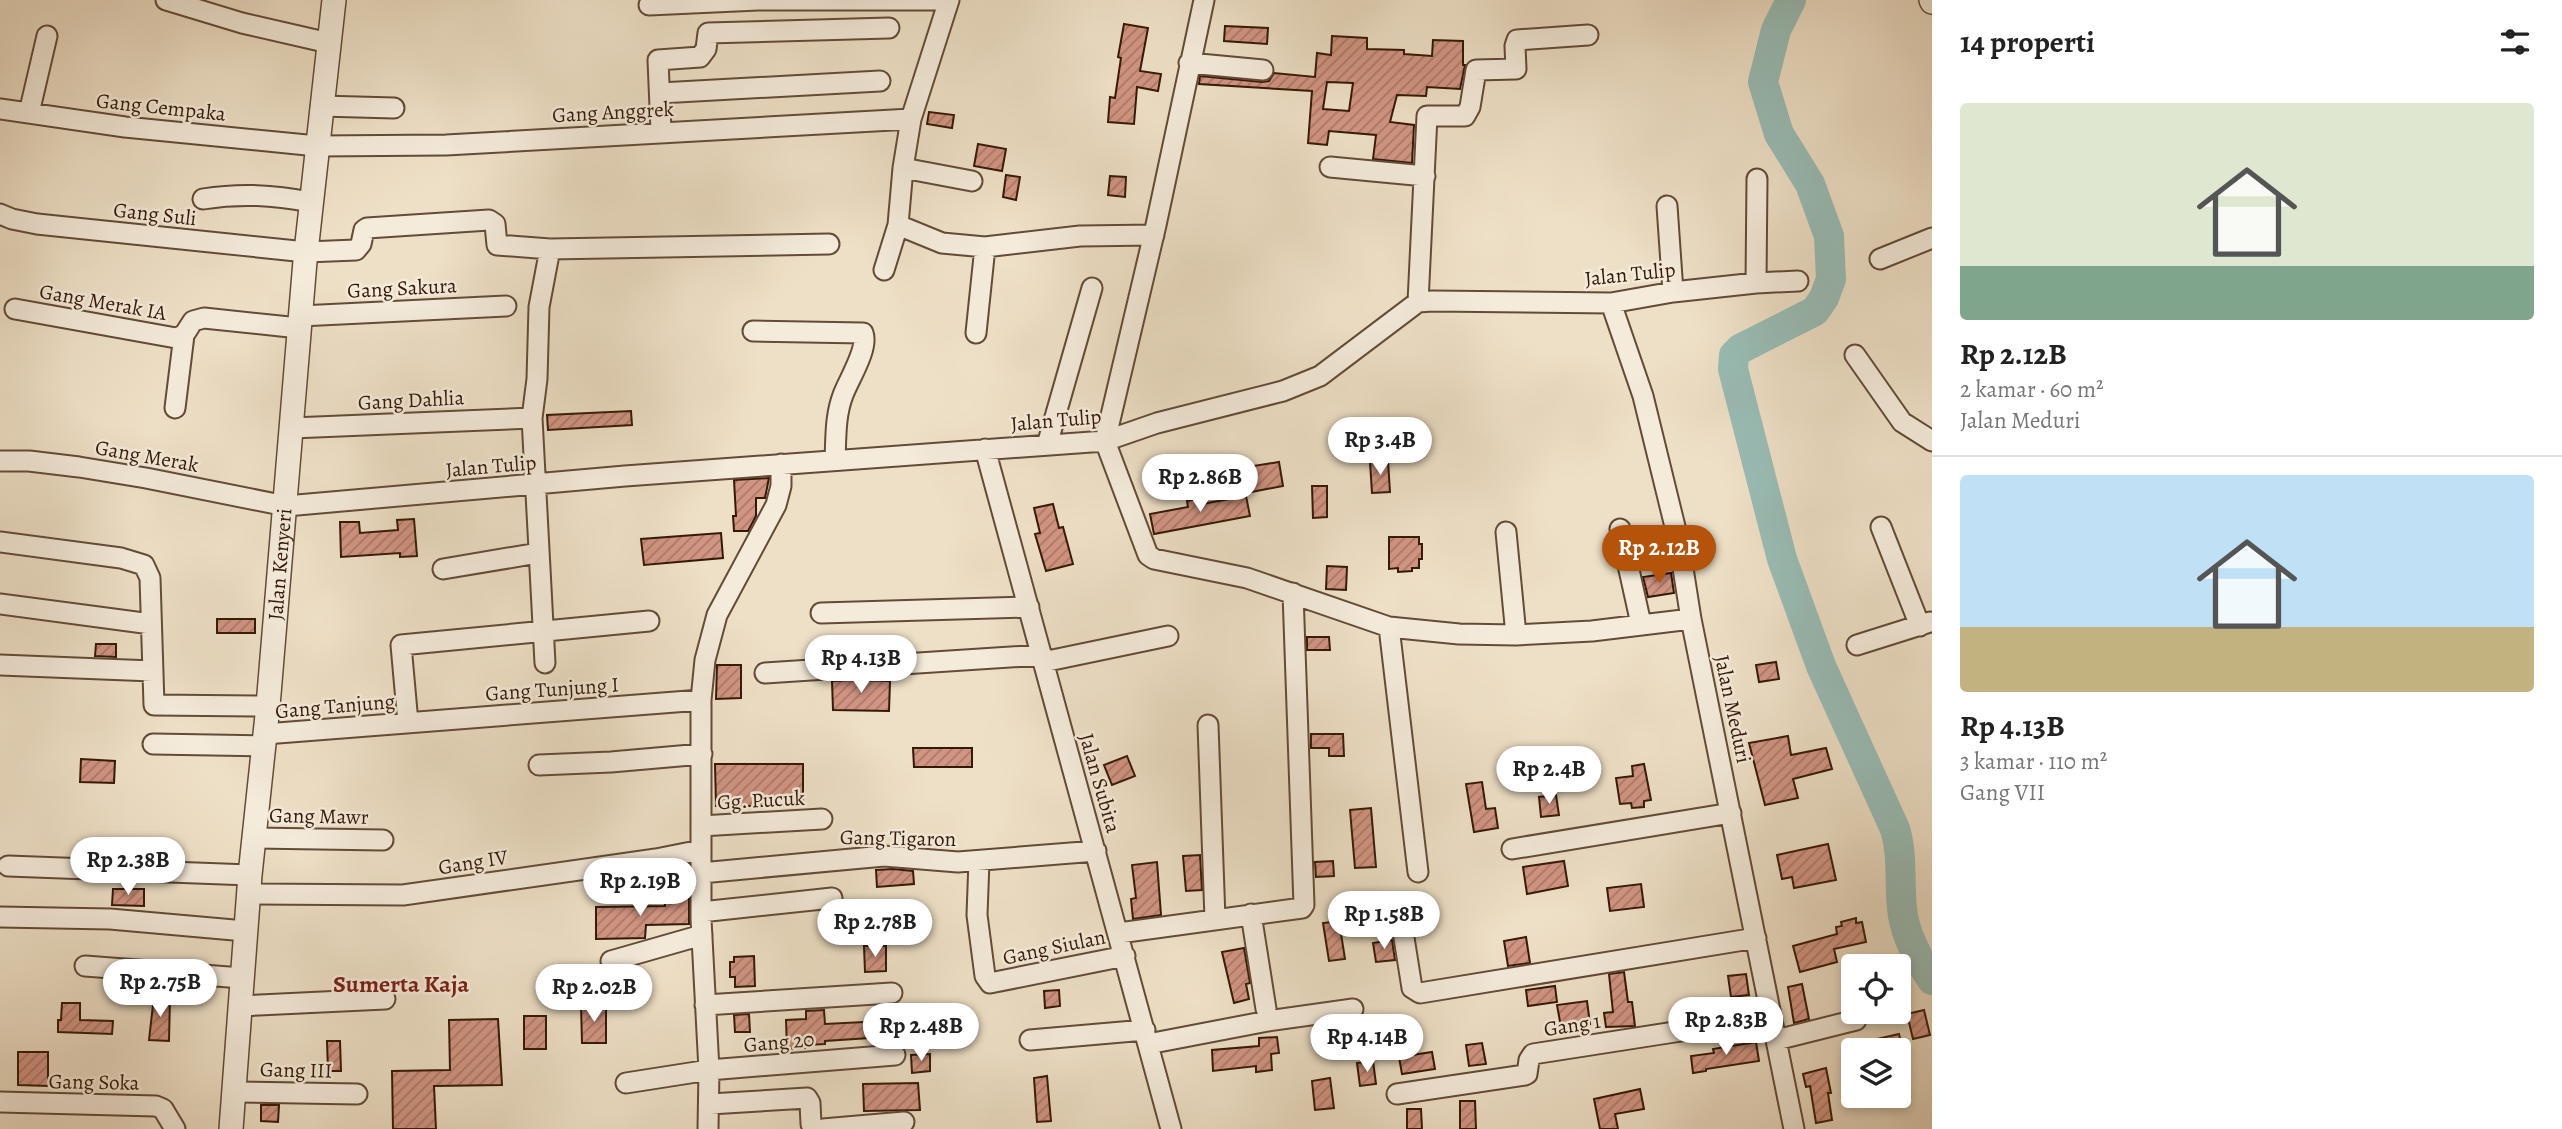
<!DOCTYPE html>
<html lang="id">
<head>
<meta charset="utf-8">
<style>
	body { margin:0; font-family:Alegreya,serif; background:#f2f2f2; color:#222; height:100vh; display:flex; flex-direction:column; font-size:26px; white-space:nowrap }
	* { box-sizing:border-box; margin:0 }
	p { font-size:23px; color:#767676 }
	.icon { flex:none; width:38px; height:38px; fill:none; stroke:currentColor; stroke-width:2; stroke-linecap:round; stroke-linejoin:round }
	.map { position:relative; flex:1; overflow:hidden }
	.details { display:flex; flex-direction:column; background:#fff; width:630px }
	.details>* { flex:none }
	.buttons { position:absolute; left:1841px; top:954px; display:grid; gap:14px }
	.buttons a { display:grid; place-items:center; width:70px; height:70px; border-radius:7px; background:#fff; box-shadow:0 4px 10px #0003; font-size:35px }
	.price { position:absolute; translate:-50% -60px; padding:0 16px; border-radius:24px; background:#fff; color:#222; font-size:23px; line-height:46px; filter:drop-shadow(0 2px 4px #0008) }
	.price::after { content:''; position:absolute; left:50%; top:42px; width:21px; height:16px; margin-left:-10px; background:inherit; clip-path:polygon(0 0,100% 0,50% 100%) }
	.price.selected { background:#b45309; color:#fff }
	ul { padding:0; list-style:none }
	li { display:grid; align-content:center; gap:14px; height:371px; padding:0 28px }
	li+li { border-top:2px solid #e0e0e0 }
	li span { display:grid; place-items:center; height:217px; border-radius:7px; color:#555 }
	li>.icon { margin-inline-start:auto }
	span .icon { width:126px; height:126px; fill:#fffc; stroke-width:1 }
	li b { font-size:30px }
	h2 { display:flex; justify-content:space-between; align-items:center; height:84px; padding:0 28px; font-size:30px }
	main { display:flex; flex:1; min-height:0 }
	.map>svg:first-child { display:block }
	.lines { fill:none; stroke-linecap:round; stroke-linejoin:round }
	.river { stroke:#99bdb6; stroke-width:30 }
	.building { fill:url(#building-hatch); stroke:#351907; stroke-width:2; fill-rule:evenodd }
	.minor-casing { stroke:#634b37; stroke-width:23 }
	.tertiary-casing { stroke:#634b37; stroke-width:26 }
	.minor { stroke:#f4ebdb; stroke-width:19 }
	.tertiary { stroke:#f4ebdb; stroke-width:23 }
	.labels { text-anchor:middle; stroke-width:5; stroke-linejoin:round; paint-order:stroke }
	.street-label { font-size:21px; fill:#351907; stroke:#f4ebdb }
	.quarter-label { font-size:24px; font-weight:bold; fill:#7a1f14; stroke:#f4ebdb }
</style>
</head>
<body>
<main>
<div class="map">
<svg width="1932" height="1129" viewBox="0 0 1932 1129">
	<defs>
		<pattern id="building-hatch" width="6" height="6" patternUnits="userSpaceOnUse" patternTransform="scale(1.75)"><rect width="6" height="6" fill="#d29583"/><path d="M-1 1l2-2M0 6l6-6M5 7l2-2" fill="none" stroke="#ab7969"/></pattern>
	</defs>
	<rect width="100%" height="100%" fill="#eee0c7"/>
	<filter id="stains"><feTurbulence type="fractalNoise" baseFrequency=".00286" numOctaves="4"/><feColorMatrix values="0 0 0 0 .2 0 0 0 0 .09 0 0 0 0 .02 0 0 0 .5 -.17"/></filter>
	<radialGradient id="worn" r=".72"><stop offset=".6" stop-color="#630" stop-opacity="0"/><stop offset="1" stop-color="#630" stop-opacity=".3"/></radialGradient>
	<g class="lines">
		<!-- river -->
		<path class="river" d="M1791 0 1776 30 1763 82 1779 134 1810 184 1829 236 1831 279 1824 298 1815 311 1740 349 1734 355 1733 369 1782 559 1821 666 1895 829C1904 858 1898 887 1903 916 1907 939 1919 960 1932 980"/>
	</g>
	<!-- building -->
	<path class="building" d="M1124 24 1148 28 1140 71 1161 74 1158 91 1137 87 1134 124 1108 122 1110 97 1115 98 1121 58 1118 57Z
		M1225 26 1268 28 1267 44 1224 41Z
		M1332 36 1367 38V49L1404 50V54L1432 56 1433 40 1463 41V65H1465L1460 89 1427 87 1426 96 1397 95 1390 122 1414 125 1412 163 1373 159 1376 135 1329 131 1327 145 1308 143 1312 91 1199 84 1200 76 1262 82 1269 81 1274 73 1315 77 1317 53 1331 55ZM1327 82 1353 83 1349 111 1323 109Z
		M929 112 954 115 952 128 927 124Z
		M978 144 1006 149 1002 171 974 166Z
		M1006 175 1020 177 1016 200 1003 197Z
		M1110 176 1126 177 1125 197 1108 195Z
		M631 411 632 425 548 430 547 415Z
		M1388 461 1390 492 1372 493 1370 462Z
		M1279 462 1283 486 1246 493 1241 468Z
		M769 478 765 498H756V516L748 531H734L733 516H736L734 480Z
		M1312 486H1327V517L1313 518Z
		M1246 496 1250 516 1154 534 1150 514 1188 507 1187 501 1201 498 1202 504Z
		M1053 504 1059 528 1063 527 1073 564 1046 571 1035 534 1040 533 1034 508Z
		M414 519 417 556 400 557V553L341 557 340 522H359L360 533 398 530 397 520Z
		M721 533 723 558 644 565 641 539Z
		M1389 537H1419V544H1422V559H1419V568H1412V571L1398 572V568L1389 569Z
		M1327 566 1347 567 1346 590 1326 589Z
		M1671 573 1674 593 1648 597 1643 577Z
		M217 619H255V633H217Z
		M1307 637H1329L1330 650H1307Z
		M814 641H841V656L813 658Z
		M96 644H116V657L95 656Z
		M1776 662 1779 679 1759 682 1756 665Z
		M717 665H741V698L716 699Z
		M854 680 890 681 889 711 833 710 832 681Z
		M1311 734H1343L1344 756H1329V748H1311Z
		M1788 736 1791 755 1826 748 1832 769 1793 779 1798 798 1765 805 1749 743Z
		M913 748H972V767H914Z
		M1127 756 1135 776 1112 785 1104 765Z
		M81 759 115 761 114 783 80 782Z
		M715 764H803V806H716Z
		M1644 764 1651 800 1644 801V807L1632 808 1631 803 1620 804 1616 778 1633 776 1632 766Z
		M1482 782 1486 809 1495 808 1498 828 1474 832 1466 784Z
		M1556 795 1559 815 1541 817 1539 797Z
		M1371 808 1376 867 1355 868 1350 810Z
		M1828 844 1836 880 1794 888 1792 877 1782 879 1777 855Z
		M1200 855 1202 890 1186 891 1183 856Z
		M1333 861 1334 876 1316 877 1315 862Z
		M1564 861 1568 886 1527 894 1523 867Z
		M1157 862 1161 915 1133 919 1131 899 1136 898 1132 865Z
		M893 869 913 871 914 884 877 887 876 870Z
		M1641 884 1644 907 1610 911 1607 888Z
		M113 889H144V906L112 905Z
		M689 895V924L646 925 645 938 596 939V907L665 906 664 896Z
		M1856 918V923L1862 922 1866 942 1834 949 1837 962 1800 972 1793 946 1837 934 1836 927 1842 926 1841 922Z
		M1339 921 1345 959 1329 961 1323 923Z
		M1526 937 1530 963 1508 966 1504 941Z
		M1392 940 1395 960 1376 962 1373 943Z
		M864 946H886V971L865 972Z
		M1244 948 1250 983 1246 984 1249 999 1234 1003 1222 952Z
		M754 956 755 986 735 987V977H730V962H734V957Z
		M1624 972 1628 1002H1632L1635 1026 1606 1027 1604 1013 1613 1012 1609 974Z
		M1746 974 1749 995 1731 997 1728 976Z
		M1802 984 1809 1019 1794 1023 1788 987Z
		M1555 986 1557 1002 1528 1006 1526 990Z
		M1059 990 1060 1006 1045 1008 1044 991Z
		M154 996 170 997 169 1041 149 1040Z
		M1587 1001 1590 1024 1561 1027 1557 1005Z
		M62 1003H80V1020L113 1021 112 1034 58 1032V1020H61Z
		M897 1004 900 1036 825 1041V1044L805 1045V1048L787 1049 786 1020 806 1019V1011L824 1010 825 1024 884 1021 882 1006Z
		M581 1005H606V1043H582Z
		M1924 1010 1930 1035 1913 1039 1907 1014Z
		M749 1014 750 1032H735L734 1015Z
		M524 1016H546V1049H524Z
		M498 1019 502 1085 434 1086 436 1129H393L392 1071 450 1070 449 1020Z
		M1899 1034 1903 1050H1880L1877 1039Z
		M1277 1037 1279 1053 1271 1054 1272 1070 1256 1072V1066L1213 1071 1212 1050 1259 1046V1038Z
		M327 1041H340L341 1071H328Z
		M1756 1042 1759 1061 1706 1069V1071L1693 1073 1691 1056 1714 1053 1713 1049Z
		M1482 1043 1486 1064 1469 1066 1466 1045Z
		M18 1052H48V1086L18 1085Z
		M1432 1052 1435 1069 1402 1074 1399 1057Z
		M930 1054V1071L912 1073 911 1055Z
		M1373 1061 1376 1084 1360 1086 1357 1063Z
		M1826 1068 1831 1093H1828L1832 1120 1816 1123 1810 1086 1806 1087 1803 1074Z
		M1047 1076 1051 1121 1037 1122 1034 1078Z
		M1330 1078 1334 1108 1315 1110 1312 1081Z
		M918 1083 920 1110 864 1111 863 1084Z
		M1640 1089 1644 1109 1615 1114 1618 1129H1600L1594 1099Z
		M1460 1101H1475L1476 1129H1460Z
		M261 1105H279L278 1122 261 1121Z
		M1407 1109H1421L1422 1129H1407Z"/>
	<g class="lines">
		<defs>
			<path id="minor" d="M166 0 242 23 329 43
				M1204 0 1156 225 1105 441 1148 555 1154 559 1247 578 1389 627 1459 634 1516 635 1592 631 1691 619
				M649 5 758 0H949
				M1189 63 1263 70
				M660 93 880 81
				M321 106 394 108
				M0 109 125 127 317 146 446 145 911 119
				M29 113 47 36
				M661 131 658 60 700 57 706 49 708 33 889 28
				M1330 167 1425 176
				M903 168 972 181
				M203 199C241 193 273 195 310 202
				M1667 206 1673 292
				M0 214 12 219 37 224 306 252 356 250 361 244 364 230 367 228 489 220 495 224 497 245 550 249
				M898 225 942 243 985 247 1080 236 1154 235
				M1880 259 1932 238
				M884 270 898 225 903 168 911 119 949 0
				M1756 283 1757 179
				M1418 302 1427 116H1465L1470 107 1476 70 1516 69 1515 46 1517 40 1588 35
				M1611 303 1643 396 1679 543 1691 619 1794 1129
				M15 309 176 338 184 335 193 321 204 318 299 328
				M300 316 506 306
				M753 331 863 333C869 348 849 379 843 395 835 416 836 438 835 460
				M976 333 985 247
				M1855 355 1902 422 1932 441
				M175 408 184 335
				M292 428 532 418
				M1047 445 1092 288
				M985 449 1171 1129
				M0 461H29L79 467 146 478 286 506 625 476 1105 441 1157 423 1283 391 1320 376 1418 302 1432 301 1611 303 1673 292 1756 283 1798 281
				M1881 527 1920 626
				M1620 529 1641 624
				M1506 532 1516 635
				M0 542 121 558 144 565 150 578 154 705 268 706
				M443 569 538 553
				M0 604 151 624
				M821 613 1029 607
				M1389 627 1418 872
				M1857 645 1930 622
				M1043 662 1168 636
				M545 663 532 418 537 379 539 307 550 249 829 244
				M0 665 153 671
				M765 673 1042 655
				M408 723 401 645 649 621
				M1208 725 1215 919
				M265 734 701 700
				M153 744 264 746
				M539 765 611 762 702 754
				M701 826 822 819
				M255 838 383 840
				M1512 849 1731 813
				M979 861 977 915 985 976 990 983 1125 956
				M8 866 250 875
				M701 873 884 856 958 862 1096 851
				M249 894 403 895 656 859 701 850
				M701 912 832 898
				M1251 914 1266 1009
				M0 917 110 919 245 931
				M1401 919 1412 988 1420 993 1756 938
				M1119 933 1302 908 1304 905 1293 593
				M611 961 702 935
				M85 966 242 978
				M705 1005 892 993
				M240 1006 385 999
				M1030 1040 1145 1030
				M1776 1040 1856 1020
				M1148 1044 1268 1021 1353 1009
				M626 1083 709 1070 895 1055
				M234 1092 357 1094
				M1397 1094 1525 1075 1527 1074 1529 1060 1533 1054 1771 1017
				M0 1102 156 1106 163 1109 175 1129
				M710 1104 807 1098 810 1103 811 1124 816 1129
				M708 1129 709 1070 701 919V700L705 660 717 615 776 505 781 486V464
				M823 1129 904 1122"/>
			<g id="tertiary">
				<path d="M1931 0 1932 2"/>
				<path id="s1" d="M231 1129 250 875 268 706 305 261 334 0"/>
			</g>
		</defs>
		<!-- minor casing -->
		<use href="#minor" class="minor-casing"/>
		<!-- tertiary casing -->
		<use href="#tertiary" class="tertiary-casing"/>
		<!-- minor -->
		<use href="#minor" class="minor"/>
		<!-- tertiary -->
		<use href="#tertiary" class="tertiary"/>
	</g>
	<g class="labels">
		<!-- street labels -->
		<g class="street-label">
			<text transform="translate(161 107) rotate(6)" y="7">Gang Cempaka</text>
			<text transform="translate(613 112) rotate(-3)" y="7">Gang Anggrek</text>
			<text transform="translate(155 214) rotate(6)" y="7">Gang Suli</text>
			<text transform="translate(1630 274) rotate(-6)" y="7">Jalan Tulip</text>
			<text transform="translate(402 288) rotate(-3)" y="7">Gang Sakura</text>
			<text transform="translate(103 302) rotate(10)" y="7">Gang Merak IA</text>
			<text transform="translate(411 400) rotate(-3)" y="7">Gang Dahlia</text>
			<text transform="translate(1056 420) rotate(-5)" y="7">Jalan Tulip</text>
			<text transform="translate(147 456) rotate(10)" y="7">Gang Merak</text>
			<text transform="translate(491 466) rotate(-5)" y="7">Jalan Tulip</text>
			<text dy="7" stroke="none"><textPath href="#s1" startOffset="567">Jalan Kenyeri</textPath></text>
			<text transform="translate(552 689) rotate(-4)" y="7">Gang Tunjung I</text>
			<text transform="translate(335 706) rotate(-5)" y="7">Gang Tanjung</text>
			<text transform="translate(1733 709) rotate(78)" y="7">Jalan Meduri</text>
			<text transform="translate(1100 783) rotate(74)" y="7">Jalan Subita</text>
			<text transform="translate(761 800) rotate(-3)" y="7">Gg. Pucuk</text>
			<text transform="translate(319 816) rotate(1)" y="7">Gang Mawr</text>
			<text transform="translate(898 838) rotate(1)" y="7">Gang Tigaron</text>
			<text transform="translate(473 862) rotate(-9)" y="7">Gang IV</text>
			<text transform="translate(1054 947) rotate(-12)" y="7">Gang Siulan</text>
			<text transform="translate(1572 1025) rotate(-9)" y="7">Gang 1</text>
			<text transform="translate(779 1042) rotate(-5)" y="7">Gang 20</text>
			<text transform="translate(296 1070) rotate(1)" y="7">Gang III</text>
			<text transform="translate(94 1082) rotate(1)" y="7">Gang Soka</text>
		</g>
		<!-- quarter labels -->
		<g class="quarter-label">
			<text x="401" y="992">Sumerta Kaja</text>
		</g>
	</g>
	<rect width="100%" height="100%" filter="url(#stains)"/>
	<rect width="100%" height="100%" fill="url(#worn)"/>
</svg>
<div class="buttons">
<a><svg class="icon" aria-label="locate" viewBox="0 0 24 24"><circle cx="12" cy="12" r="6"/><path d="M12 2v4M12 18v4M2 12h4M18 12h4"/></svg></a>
<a><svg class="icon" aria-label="layers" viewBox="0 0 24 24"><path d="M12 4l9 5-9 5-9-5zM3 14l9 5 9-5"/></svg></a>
</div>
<b class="price" style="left:1380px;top:477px">Rp 3.4B</b>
<b class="price" style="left:1200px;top:514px">Rp 2.86B</b>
<b class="price selected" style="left:1659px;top:585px">Rp 2.12B</b>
<b class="price" style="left:861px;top:695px">Rp 4.13B</b>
<b class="price" style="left:1549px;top:806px">Rp 2.4B</b>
<b class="price" style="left:128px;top:897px">Rp 2.38B</b>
<b class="price" style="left:640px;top:918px">Rp 2.19B</b>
<b class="price" style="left:1384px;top:951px">Rp 1.58B</b>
<b class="price" style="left:875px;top:959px">Rp 2.78B</b>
<b class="price" style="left:160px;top:1019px">Rp 2.75B</b>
<b class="price" style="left:594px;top:1024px">Rp 2.02B</b>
<b class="price" style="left:1726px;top:1057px">Rp 2.83B</b>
<b class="price" style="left:921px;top:1063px">Rp 2.48B</b>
<b class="price" style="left:1367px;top:1074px">Rp 4.14B</b>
</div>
<section class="details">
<h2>14 properti<svg class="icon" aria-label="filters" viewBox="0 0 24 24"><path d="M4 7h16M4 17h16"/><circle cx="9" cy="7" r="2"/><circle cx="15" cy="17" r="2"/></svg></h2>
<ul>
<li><span style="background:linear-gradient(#dfe7d0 75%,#7fa58c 0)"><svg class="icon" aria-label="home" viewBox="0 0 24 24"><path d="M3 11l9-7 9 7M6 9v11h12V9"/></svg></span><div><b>Rp 2.12B</b><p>2 kamar · 60 m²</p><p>Jalan Meduri</p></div></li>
<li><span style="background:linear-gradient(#bfe0f5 70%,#c2b280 0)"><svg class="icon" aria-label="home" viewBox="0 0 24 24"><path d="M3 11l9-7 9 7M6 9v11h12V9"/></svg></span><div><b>Rp 4.13B</b><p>3 kamar · 110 m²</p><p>Gang VII</p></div></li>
</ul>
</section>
</main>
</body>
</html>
